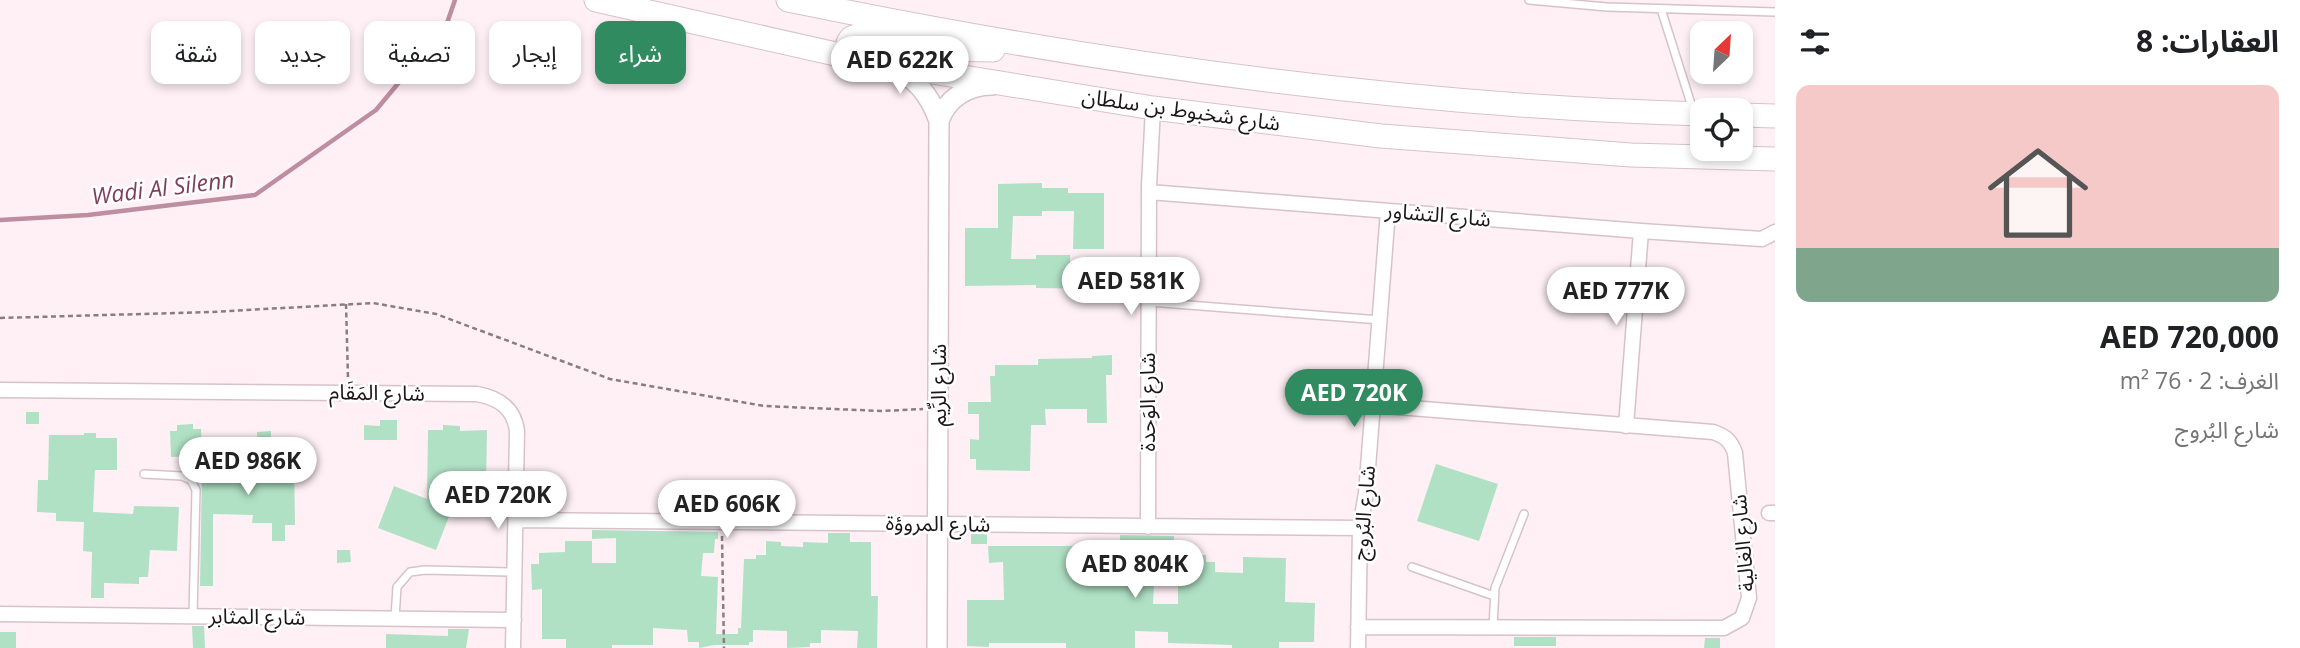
<!DOCTYPE html>
<html lang="ar">
<head>
<meta charset="utf-8">
<style>
	body { margin:0; font-family:"Open Sans","Noto Sans Arabic",sans-serif; background:#f6f6f6; color:#202124; direction:rtl; height:100vh; display:flex; flex-direction:column; font-size:26px; white-space:nowrap }
	* { box-sizing:border-box; margin:0 }
	p { font-size:23px; color:#757577 }
	.icon { flex:none; width:38px; height:38px; fill:none; stroke:currentColor; stroke-width:2; stroke-linecap:round; stroke-linejoin:round }
	.map { position:relative; flex:1; overflow:hidden; direction:ltr }
	.details { display:flex; flex-direction:column; background:#fff; width:525px }
	.details>* { flex:none }
	.top-card { position:absolute; left:21px; top:21px; width:665px; height:63px; direction:rtl; display:flex; gap:14px }
	.needle { width:46px; rotate:25deg }
	.tools { position:absolute; left:1690px; top:21px; display:grid; gap:14px }
	.tools a { display:grid; place-items:center; width:63px; height:63px; border-radius:14px; background:#fff; box-shadow:0 4px 10px #0003; font-size:35px }
	.price { position:absolute; translate:-50% -60px; padding:0 16px; border-radius:24px; background:#fff; color:#222; font-size:23px; line-height:46px; filter:drop-shadow(0 2px 4px #0008) }
	.price::after { content:''; position:absolute; left:50%; top:42px; width:21px; height:16px; margin-left:-10px; background:inherit; clip-path:polygon(0 0,100% 0,50% 100%) }
	.price.active { background:#318b61; color:#fff }
	ul { padding:0; list-style:none }
	li { display:grid; align-content:center; gap:14px; height:371px; padding:0 21px }
	li span { display:grid; place-items:center; height:217px; border-radius:14px; color:#555 }
	li>.icon { margin-inline-start:auto }
	span .icon { width:126px; height:126px; fill:#fffc; stroke-width:1 }
	li b { font-size:30px }
	h2 { display:flex; justify-content:space-between; align-items:center; height:84px; padding:0 21px; font-size:30px }
	.tag { padding:0 24px; border-radius:14px; background:#fff; box-shadow:0 4px 10px #0003; font-size:24px; line-height:63px }
	.tag.active { background:#318b61; color:#fff }
	main { display:flex; flex:1; min-height:0 }
	.map>svg:first-child { display:block }
	.lines { fill:none; stroke-linecap:round; stroke-linejoin:round }
	.stream { stroke:#bd8da0; stroke-width:4.5 }
	.building { fill:#b0e1c5 }
	.lane-casing { stroke:#d8c2ca; stroke-width:10 }
	.street-casing { stroke:#d8c2ca; stroke-width:17 }
	.secondary-casing { stroke:#d8c2ca; stroke-width:22 }
	.primary-casing { stroke:#d8c2ca; stroke-width:25 }
	.path { stroke:#887e82; stroke-width:2.5; stroke-dasharray:5 3.5; stroke-linecap:butt }
	.lane { stroke:#fff; stroke-width:7 }
	.street { stroke:#fff; stroke-width:14 }
	.secondary { stroke:#fff; stroke-width:19 }
	.primary { stroke:#fff; stroke-width:23 }
	.labels { text-anchor:middle; stroke-width:5; stroke-linejoin:round; paint-order:stroke }
	.street-label { font-size:21px; fill:#1d1619; stroke:#fff }
	.water-label { font-size:23px; font-style:italic; fill:#7e3f5b; stroke:#fff }
</style>
</head>
<body>
<main>
<section class="details">
<h2>العقارات: 8<svg class="icon" aria-label="filters" viewBox="0 0 24 24"><path d="M4 7h16M4 17h16"/><circle cx="9" cy="7" r="2"/><circle cx="15" cy="17" r="2"/></svg></h2>
<ul>
<li><span style="background:linear-gradient(#f6c9c9 75%,#7fa58c 0)"><svg class="icon" aria-label="home" viewBox="0 0 24 24"><path d="M3 11l9-7 9 7M6 9v11h12V9"/></svg></span><div><b>AED 720,000</b><p>الغرف: 2 · 76 m²</p><p>شارع البُروج</p></div></li>
</ul>
</section>
<div class="map">
<svg width="1775" height="648" viewBox="0 0 1775 648">
	<rect width="100%" height="100%" fill="#fef0f5"/>
	<g class="lines">
		<!-- stream -->
		<path class="stream" d="M0 220 88 215 255 195 376 110 446 26 455 0"/>
	</g>
	<!-- building -->
	<path class="building" d="M1042 183V188H1068V193H1104V249H1073L1074 211H1042V216H1013L1011 259H1036V255H1070V278H1101V289L1036 288V285L965 286V228H998V184Z
		M1112 355V375H1106L1107 423H1087V409H1045L1046 425H1031L1030 471 976 470V459H970V439L979 440V414H968V402H991L990 376H995V365H1038V359L1092 358V356Z
		M26 412H39V424H26Z
		M380 420H397V440H364V425L380 426Z
		M193 424V429H201L202 456 171 457 170 431H177V425Z
		M443 425 460 426V431L487 430 486 488H460L436 550 378 528 394 486 427 499 428 430H443Z
		M271 431V446H283V463H294L295 525H285V541H272V523H252L253 515 213 514V586H200L202 468H231V462H258L257 432Z
		M84 433H96V438H117V470H95L93 512 133 514 134 506 179 507 177 551 150 550 148 577H139V584L104 583V598H91L92 552 83 551 84 522 56 521V513L37 512 38 480H48L49 435H84Z
		M1436 464 1498 484 1479 541 1417 521Z
		M592 530 718 532V539H715L714 553H703L701 576 718 577 716 634H738V628H741L744 559H756V555H766V541L781 542V546L803 547V542L828 543V533H850V542H871V596H878L877 648H857L858 631 821 630V643H810V647L787 648V631L753 630V642H749V645H714L699 648V642H688L687 630 653 628V645H612V648H566V639H542V589L532 590 531 564H539V553L565 552V541H592V563H616V538L592 539Z
		M971 534H987V544H971Z
		M1120 535 1174 536V545H1156L1153 604H1178V555H1206V562H1215V572L1243 573V557L1286 558 1285 602 1315 603 1314 642H1279V648H1232V645L1168 643V632L1135 631V648H1066V643H989V647L967 646V600H1004L1003 562 989 563 988 546H1120Z
		M337 550H350L351 562 337 563Z
		M192 626H204L205 648H193Z
		M448 629H469L466 648H386V634L448 636Z
		M0 632H16V648H0Z
		M1514 637H1556V646H1514Z
		M1705 638H1720V648H1704Z"/>
	<g class="lines">
		<defs>
			<path id="lane" d="M1529 0 1607 7 1775 12
				M1661 9 1693 110
				M1149 302 1380 320
				M144 474 182 476 191 480 196 490 193 616
				M1412 567 1494 596
				M395 618 397 587 410 572 425 570 514 572
				M1493 628 1495 588 1524 514"/>
			<path id="street" d="M1149 192 1641 231 1762 239 1775 232
				M0 390 477 394C499 398 514 408 517 431L513 648
				M1626 426 1641 231
				M1769 513H1775
				M516 520 1360 528
				M1148 527 1149 186 1153 108
				M0 614 514 620
				M1358 627 1724 628 1742 618 1749 598 1735 453C1731 441 1725 436 1713 432L1373 405
				M1358 648 1360 528 1366 493 1388 211"/>
			<path id="secondary" d="M891 68C916 76 931 98 939 121L937 648
				M939 121C947 98 968 85 992 85"/>
			<path id="primary" d="M596 0 871 62 1153 108 1381 136 1631 155 1775 159
				M788 0C1089 62 1395 106 1703 114
				M854 58 849 54 848 43 851 38 862 34 937 49 993 50
				M1741 115 1775 116"/>
		</defs>
		<!-- lane casing -->
		<use href="#lane" class="lane-casing"/>
		<!-- street casing -->
		<use href="#street" class="street-casing"/>
		<!-- secondary casing -->
		<use href="#secondary" class="secondary-casing"/>
		<!-- primary casing -->
		<use href="#primary" class="primary-casing"/>
		<!-- path -->
		<path class="path" d="M346 304 348 378
			M0 318 211 312 373 303 436 314 610 379 764 406 881 411 923 409
			M722 536 724 648"/>
		<!-- lane -->
		<use href="#lane" class="lane"/>
		<!-- street -->
		<use href="#street" class="street"/>
		<!-- secondary -->
		<use href="#secondary" class="secondary"/>
		<!-- primary -->
		<use href="#primary" class="primary"/>
	</g>
	<g class="labels">
		<!-- street labels -->
		<g class="street-label">
			<text transform="translate(1181 110) rotate(8)" y="7">شارع شخبوط بن سلطان</text>
			<text transform="translate(1438 215) rotate(5)" y="7">شارع التشاور</text>
			<text transform="translate(939 385) rotate(-90)" y="7">شارع الرِّيم</text>
			<text transform="translate(377 393) rotate(1)" y="7">شارع المَقَام</text>
			<text transform="translate(1148 402) rotate(-90)" y="7">شارع الوَحدة</text>
			<text transform="translate(1364 513) rotate(-85)" y="7">شارع البُروج</text>
			<text transform="translate(938 524) rotate(1)" y="7">شارع المروؤة</text>
			<text transform="translate(1743 543) rotate(-95)" y="7">شارع الغالية</text>
			<text transform="translate(257 617) rotate(1)" y="7">شارع المثابر</text>
		</g>
		<!-- water labels -->
		<g class="water-label">
			<text transform="translate(163 188) rotate(-7)" y="8">Wadi Al Silenn</text>
		</g>
	</g>
</svg>
<div class="tools">
<a><svg class="needle" viewBox="-14 -14 28 28"><path d="M0-13l5 13h-10z" fill="#e53935"/><path d="M0 13l5-13h-10z" fill="#757577"/></svg></a>
<a><svg class="icon" aria-label="locate" viewBox="0 0 24 24"><circle cx="12" cy="12" r="6"/><path d="M12 2v4M12 18v4M2 12h4M18 12h4"/></svg></a>
</div>
<b class="price" style="left:900px;top:96px">AED 622K</b>
<b class="price" style="left:1131px;top:317px">AED 581K</b>
<b class="price" style="left:1616px;top:327px">AED 777K</b>
<b class="price active" style="left:1354px;top:429px">AED 720K</b>
<b class="price" style="left:248px;top:497px">AED 986K</b>
<b class="price" style="left:498px;top:531px">AED 720K</b>
<b class="price" style="left:727px;top:540px">AED 606K</b>
<b class="price" style="left:1135px;top:600px">AED 804K</b>
<div class="top-card">
<a class="tag active">شراء</a>
<a class="tag">إيجار</a>
<a class="tag">تصفية</a>
<a class="tag">جديد</a>
<a class="tag">شقة</a>
</div>
</div>
</main>
</body>
</html>
